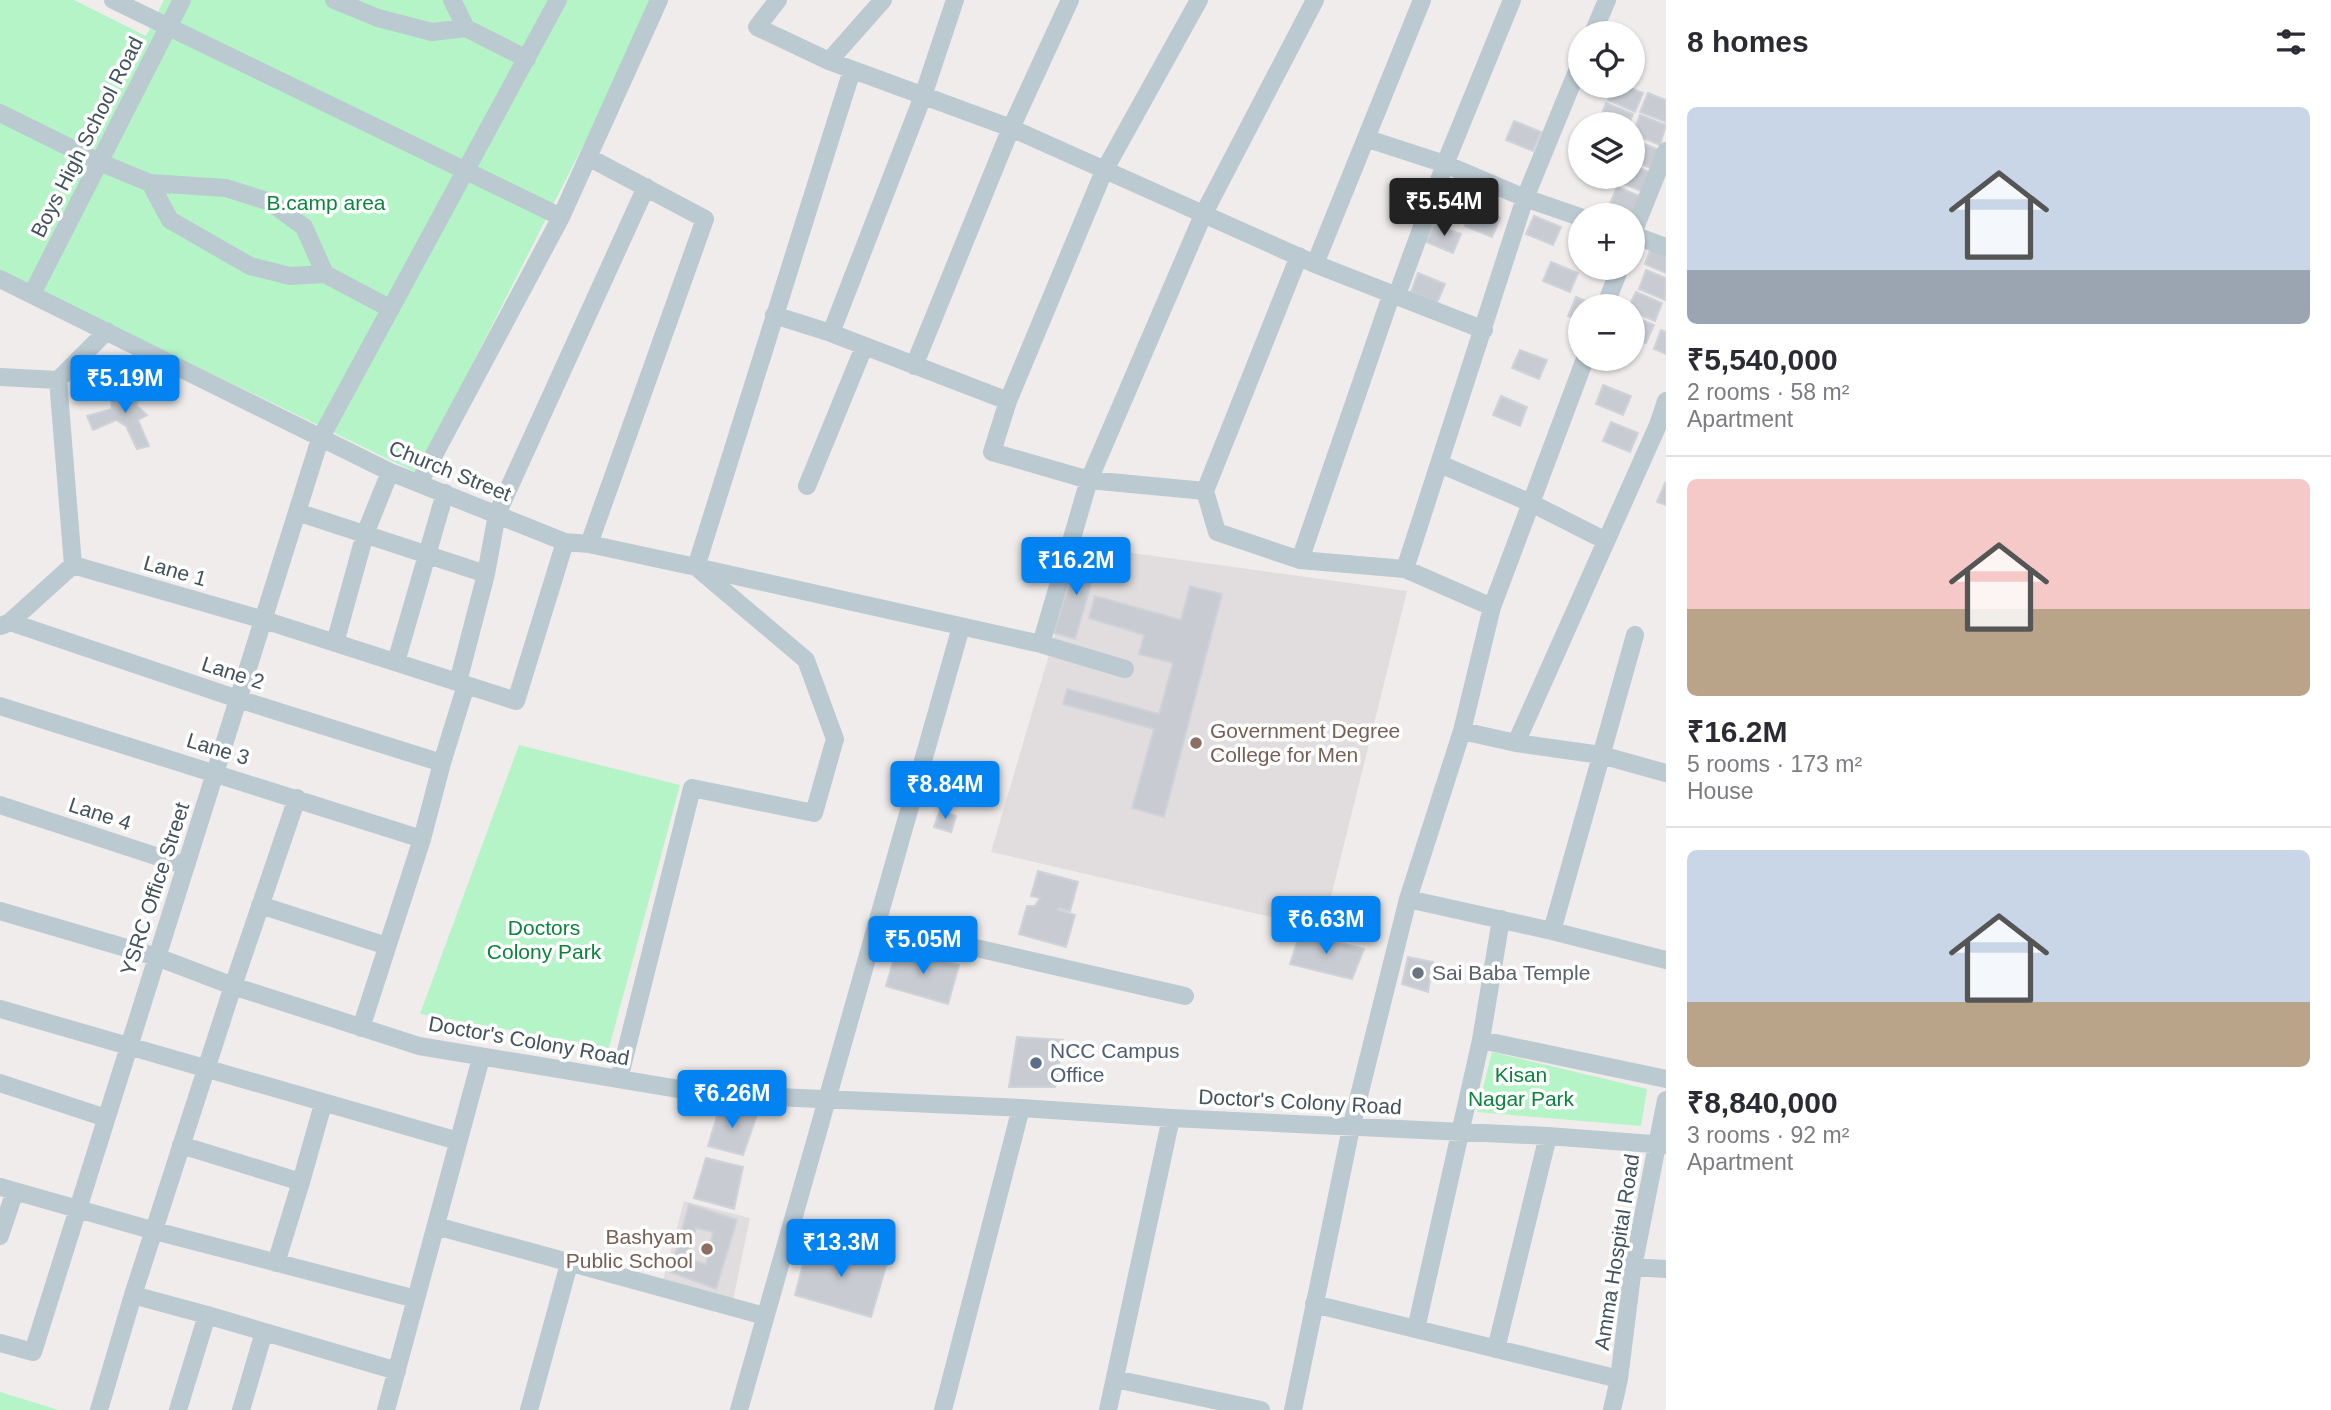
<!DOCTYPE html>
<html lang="en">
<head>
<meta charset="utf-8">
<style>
	body { margin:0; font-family:Helvetica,sans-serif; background:#f2f2f3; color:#2b2b33; height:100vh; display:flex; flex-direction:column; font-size:26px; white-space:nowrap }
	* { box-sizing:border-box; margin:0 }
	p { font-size:23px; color:#7c7c81 }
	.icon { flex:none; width:38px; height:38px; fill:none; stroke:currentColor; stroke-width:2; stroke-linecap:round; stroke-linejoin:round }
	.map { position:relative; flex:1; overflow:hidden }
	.side { display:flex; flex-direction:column; background:#fff; width:665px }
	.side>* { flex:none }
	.controls { position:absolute; left:1568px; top:21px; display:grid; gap:14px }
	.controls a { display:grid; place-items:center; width:77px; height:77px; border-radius:50%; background:#fff; box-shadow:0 2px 5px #0004; font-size:35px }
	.price { position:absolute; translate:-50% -60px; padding:0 16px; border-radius:7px; background:#0383f2; color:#fff; font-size:23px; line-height:46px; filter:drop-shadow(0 2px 4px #0008) }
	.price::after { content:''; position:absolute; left:50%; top:42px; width:21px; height:16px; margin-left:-10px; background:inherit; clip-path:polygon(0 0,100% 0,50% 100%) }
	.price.selected { background:#222; color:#fff }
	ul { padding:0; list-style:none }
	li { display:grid; align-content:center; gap:14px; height:371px; padding:0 21px }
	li+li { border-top:2px solid #e1e1e2 }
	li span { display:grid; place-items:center; height:217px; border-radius:10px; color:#555 }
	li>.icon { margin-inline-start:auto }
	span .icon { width:126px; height:126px; fill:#fffc; stroke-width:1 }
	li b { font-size:30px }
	h2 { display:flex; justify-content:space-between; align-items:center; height:84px; padding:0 21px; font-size:30px }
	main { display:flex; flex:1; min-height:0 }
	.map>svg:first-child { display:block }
	.education { fill:#e1ddde }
	.green { fill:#b4f4c6 }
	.building { fill:#c8ccd2; stroke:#cfd3d9; stroke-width:2; fill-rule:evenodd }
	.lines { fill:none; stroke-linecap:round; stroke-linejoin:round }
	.minor { stroke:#bbc9d1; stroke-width:18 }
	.education-dot { fill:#8d6e63; stroke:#fff; stroke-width:2.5 }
	.worship-dot { fill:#6b7280; stroke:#fff; stroke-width:2.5 }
	.service-dot { fill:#5c6f8a; stroke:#fff; stroke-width:2.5 }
	.labels { text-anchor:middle; stroke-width:7; stroke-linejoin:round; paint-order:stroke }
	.street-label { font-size:21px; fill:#43525c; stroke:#fff }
	.park-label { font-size:21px; fill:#0b853c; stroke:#fff }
	.education-label { font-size:21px; fill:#785e54; stroke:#fff; text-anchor:start }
	.worship-label { font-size:21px; fill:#5b616d; stroke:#fff; text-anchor:start }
	.service-label { font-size:21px; fill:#4e5e75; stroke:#fff; text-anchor:start }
</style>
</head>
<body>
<main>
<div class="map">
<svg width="1666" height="1410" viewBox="0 0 1666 1410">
	<rect width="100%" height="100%" fill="#f0ecec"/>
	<!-- education -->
	<path class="education" d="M1081 546 1407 591 1323 929 991 852Z
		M684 1201 750 1218 733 1300 663 1280Z"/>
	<!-- green -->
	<path class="green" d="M0 0H74L146 36 164 0H657L417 473 0 271Z
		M519 745 680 785 609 1048 420 1014Z
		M1492 1052 1647 1089 1641 1126 1477 1112Z
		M0 1392 59 1410H0Z"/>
	<!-- building -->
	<path class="building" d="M1614 86H1626L1643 93 1635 112 1608 100Z
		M1648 93 1666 100V122L1640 112Z
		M1606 103 1633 114 1629 124H1604L1599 122Z
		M1640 115 1666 125 1660 145 1633 134Z
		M1514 121 1541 132 1533 151 1506 140Z
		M1633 139 1659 150 1651 168 1633 161Z
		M1633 165 1649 172 1641 191 1615 180 1616 177H1633Z
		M1617 187 1644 198 1632 215 1609 206Z
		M1473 207 1500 218 1492 237 1465 226Z
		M1534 216 1561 227 1553 245 1526 234Z
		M1434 224 1461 234 1453 253 1426 242Z
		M1652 245 1666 251V273L1645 264Z
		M1551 262 1578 273 1570 292 1543 281Z
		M1584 268H1615L1610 281 1583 270Z
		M1646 270 1666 278 1665 300 1639 289Z
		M1418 273 1445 284 1437 303 1411 292Z
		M1636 292 1662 303 1655 321 1633 312V306H1629Z
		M1576 297 1598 306H1580V321L1568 316Z
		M1633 316 1654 325 1646 343 1633 338Z
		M1661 330 1666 332V354L1654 349Z
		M1520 350 1547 360 1539 379 1512 368Z
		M133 383 146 388 136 405 147 415 138 420 149 446 137 449 126 426 116 420 93 430 87 416 112 409 111 399 126 396Z
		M1603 385 1631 396 1623 415 1596 404Z
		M1501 396 1527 407 1520 426 1493 415Z
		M1611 422 1638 433 1630 452 1603 441Z
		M1665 483 1666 484V505L1657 502Z
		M1078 554 1098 560 1075 639 1054 633Z
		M1190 586 1222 594 1164 817 1132 808 1154 729 1063 704 1067 689 1159 714 1173 663 1139 654 1144 635 1089 618 1095 596 1181 620Z
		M940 810 956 816 951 832 934 827Z
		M1038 871 1078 882 1070 911 1059 908 1058 910 1075 915 1066 947 1019 934 1027 906H1035L1040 898 1031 896Z
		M1300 933 1364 949 1352 979 1290 964Z
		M897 948 959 965 948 1004 886 986Z
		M1408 957 1433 962 1428 992 1402 984Z
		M1017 1037 1063 1040 1055 1087H1009Z
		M720 1106 757 1115 743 1155 708 1146Z
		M706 1158 743 1167 734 1209 694 1198Z
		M689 1204 737 1220 716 1289 670 1272ZM696 1228 713 1232 706 1264 687 1259Z
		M809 1241 887 1263 871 1317 795 1295Z"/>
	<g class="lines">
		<!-- minor -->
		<path class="minor" d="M113 0 561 217
			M334 0 378 18 432 32 466 28 527 59
			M452 0 466 28
			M778 0 757 27 829 61 1011 128 1315 264 1484 330
			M1199 0 1104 171 1008 401 992 452 1089 480 1205 491 1217 532 1300 560 1405 569 1492 607
			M1593 33 1607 0
			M829 61 883 0
			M0 113 99 162 150 183 226 188 270 202 304 227 325 274
			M1368 139 1445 164 1525 198 1580 217
			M588 157 705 219 589 544
			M150 183 170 220 250 266 290 276 325 274 391 309
			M1633 233 1666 151
			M1633 235 1666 247
			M1315 264 1422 0
			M0 279 390 472 565 542 589 544 696 567 1041 644 1125 669
			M32 294 182 0
			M1397 295 1445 164 1512 0
			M1605 306 1620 268
			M774 315 831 333 1008 401
			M831 333 923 96 955 0
			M914 366 1011 128 1070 0
			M0 377 58 380 107 331
			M58 380 73 565
			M1440 464 1531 503 1606 541
			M419 483 561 217 659 0
			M807 486 864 347
			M1205 491 1299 256
			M297 512 486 574
			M1300 560 1392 293
			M73 565 264 620 516 701 565 542
			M1405 569 1525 198 1580 64
			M10 622 238 699 442 763
			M1 626 10 622 73 565
			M335 643 365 534 390 472
			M1041 644 1089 480 1203 215 1315 0
			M396 662 445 493
			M458 682 486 574 497 514 646 187
			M0 706 422 839
			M1462 731 1516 743 1601 755 1666 773
			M1516 743 1658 425 1666 401
			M0 805 186 866
			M1408 899 1552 931 1666 960
			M260 905 387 946
			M0 911 157 957 233 986 419 1046 709 1094 1021 1108 1171 1118 1548 1136 1666 1145
			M876 925 1185 996
			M1552 931 1635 635
			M0 1009 458 1141
			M361 1028 422 839 442 763 466 685
			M1481 1040 1666 1079
			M619 1079 692 788 814 813 835 739 806 660 696 567 852 70
			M0 1083 106 1118
			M181 1145 301 1182 323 1104
			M0 1187 155 1231 416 1299
			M436 1226 765 1316
			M0 1236 15 1191
			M276 1263 301 1182
			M1633 1267 1666 1269
			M1314 1304 1619 1379
			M207 1315 133 1295 233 986 297 798
			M1416 1329 1481 1040 1501 919
			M0 1343 33 1352 320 439 558 0
			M1496 1349 1548 1136
			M1115 1379 1261 1410
			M99 1410 133 1295
			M178 1410 207 1315 397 1371
			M241 1410 264 1332
			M386 1410 481 1058
			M529 1410 569 1264
			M739 1410 961 627
			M943 1410 1021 1108
			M1108 1410 1171 1118
			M1293 1410 1351 1128 1408 899 1462 731 1492 607 1585 359
			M1612 1410 1619 1379 1633 1267 1666 1100"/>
	</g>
	<!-- markers -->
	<g class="education-dot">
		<circle cx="1196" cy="743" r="7"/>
		<circle cx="707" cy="1249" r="7"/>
	</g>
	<circle class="worship-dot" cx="1418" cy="973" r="7"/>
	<circle class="service-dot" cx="1036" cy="1063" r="7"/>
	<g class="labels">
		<!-- street labels -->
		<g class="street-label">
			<text transform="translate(87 137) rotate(-63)" y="7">Boys High School Road</text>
			<text transform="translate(450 471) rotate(22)" y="7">Church Street</text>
			<text transform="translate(175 571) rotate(16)" y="7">Lane 1</text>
			<text transform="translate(233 673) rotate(18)" y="7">Lane 2</text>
			<text transform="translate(218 749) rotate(17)" y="7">Lane 3</text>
			<text transform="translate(100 814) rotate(18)" y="7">Lane 4</text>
			<text transform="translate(155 889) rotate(-72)" y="7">YSRC Office Street</text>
			<text transform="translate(529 1041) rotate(10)" y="7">Doctor's Colony Road</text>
			<text transform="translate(1300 1102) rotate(3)" y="7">Doctor's Colony Road</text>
			<text transform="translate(1617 1252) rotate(-81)" y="7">Amma Hospital Road</text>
		</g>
		<!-- park labels -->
		<g class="park-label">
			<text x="326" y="210">B.camp area</text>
			<text x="544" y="935">Doctors<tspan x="544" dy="24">Colony Park</tspan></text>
			<text x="1521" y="1082">Kisan<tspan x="1521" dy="24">Nagar Park</tspan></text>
		</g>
		<!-- education labels -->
		<g class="education-label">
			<text x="1210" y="738">Government Degree<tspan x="1210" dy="24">College for Men</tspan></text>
			<text x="693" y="1244" text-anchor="end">Bashyam<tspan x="693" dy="24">Public School</tspan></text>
		</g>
		<!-- worship labels -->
		<g class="worship-label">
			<text x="1432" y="980">Sai Baba Temple</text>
		</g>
		<!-- service labels -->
		<g class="service-label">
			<text x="1050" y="1058">NCC Campus<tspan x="1050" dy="24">Office</tspan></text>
		</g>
	</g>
</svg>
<div class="controls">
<a><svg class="icon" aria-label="locate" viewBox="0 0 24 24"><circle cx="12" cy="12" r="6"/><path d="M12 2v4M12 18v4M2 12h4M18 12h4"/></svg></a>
<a><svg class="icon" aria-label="layers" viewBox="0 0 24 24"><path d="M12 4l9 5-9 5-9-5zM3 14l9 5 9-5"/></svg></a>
<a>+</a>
<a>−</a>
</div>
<b class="price selected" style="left:1444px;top:238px">₹5.54M</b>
<b class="price" style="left:125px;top:415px">₹5.19M</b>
<b class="price" style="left:1076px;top:597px">₹16.2M</b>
<b class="price" style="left:945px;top:821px">₹8.84M</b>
<b class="price" style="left:1326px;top:956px">₹6.63M</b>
<b class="price" style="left:923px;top:976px">₹5.05M</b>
<b class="price" style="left:732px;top:1130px">₹6.26M</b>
<b class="price" style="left:841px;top:1279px">₹13.3M</b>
</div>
<section class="side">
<h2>8 homes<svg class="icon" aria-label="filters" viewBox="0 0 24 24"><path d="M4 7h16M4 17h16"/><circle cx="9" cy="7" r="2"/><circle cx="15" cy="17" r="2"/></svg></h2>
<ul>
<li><span style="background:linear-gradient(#c9d6e8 75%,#9aa5b1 0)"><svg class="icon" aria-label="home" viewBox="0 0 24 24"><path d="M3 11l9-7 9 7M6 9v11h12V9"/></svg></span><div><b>₹5,540,000</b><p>2 rooms · 58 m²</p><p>Apartment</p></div></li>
<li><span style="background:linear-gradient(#f6c9c9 60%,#b9a48a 0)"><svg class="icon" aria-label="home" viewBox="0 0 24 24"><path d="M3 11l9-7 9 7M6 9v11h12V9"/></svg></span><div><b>₹16.2M</b><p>5 rooms · 173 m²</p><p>House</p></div></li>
<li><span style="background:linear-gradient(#c9d6e8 70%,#b9a48a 0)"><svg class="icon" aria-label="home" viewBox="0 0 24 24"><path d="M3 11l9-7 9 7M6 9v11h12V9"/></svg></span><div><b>₹8,840,000</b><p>3 rooms · 92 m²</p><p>Apartment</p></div></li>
</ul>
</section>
</main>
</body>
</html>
